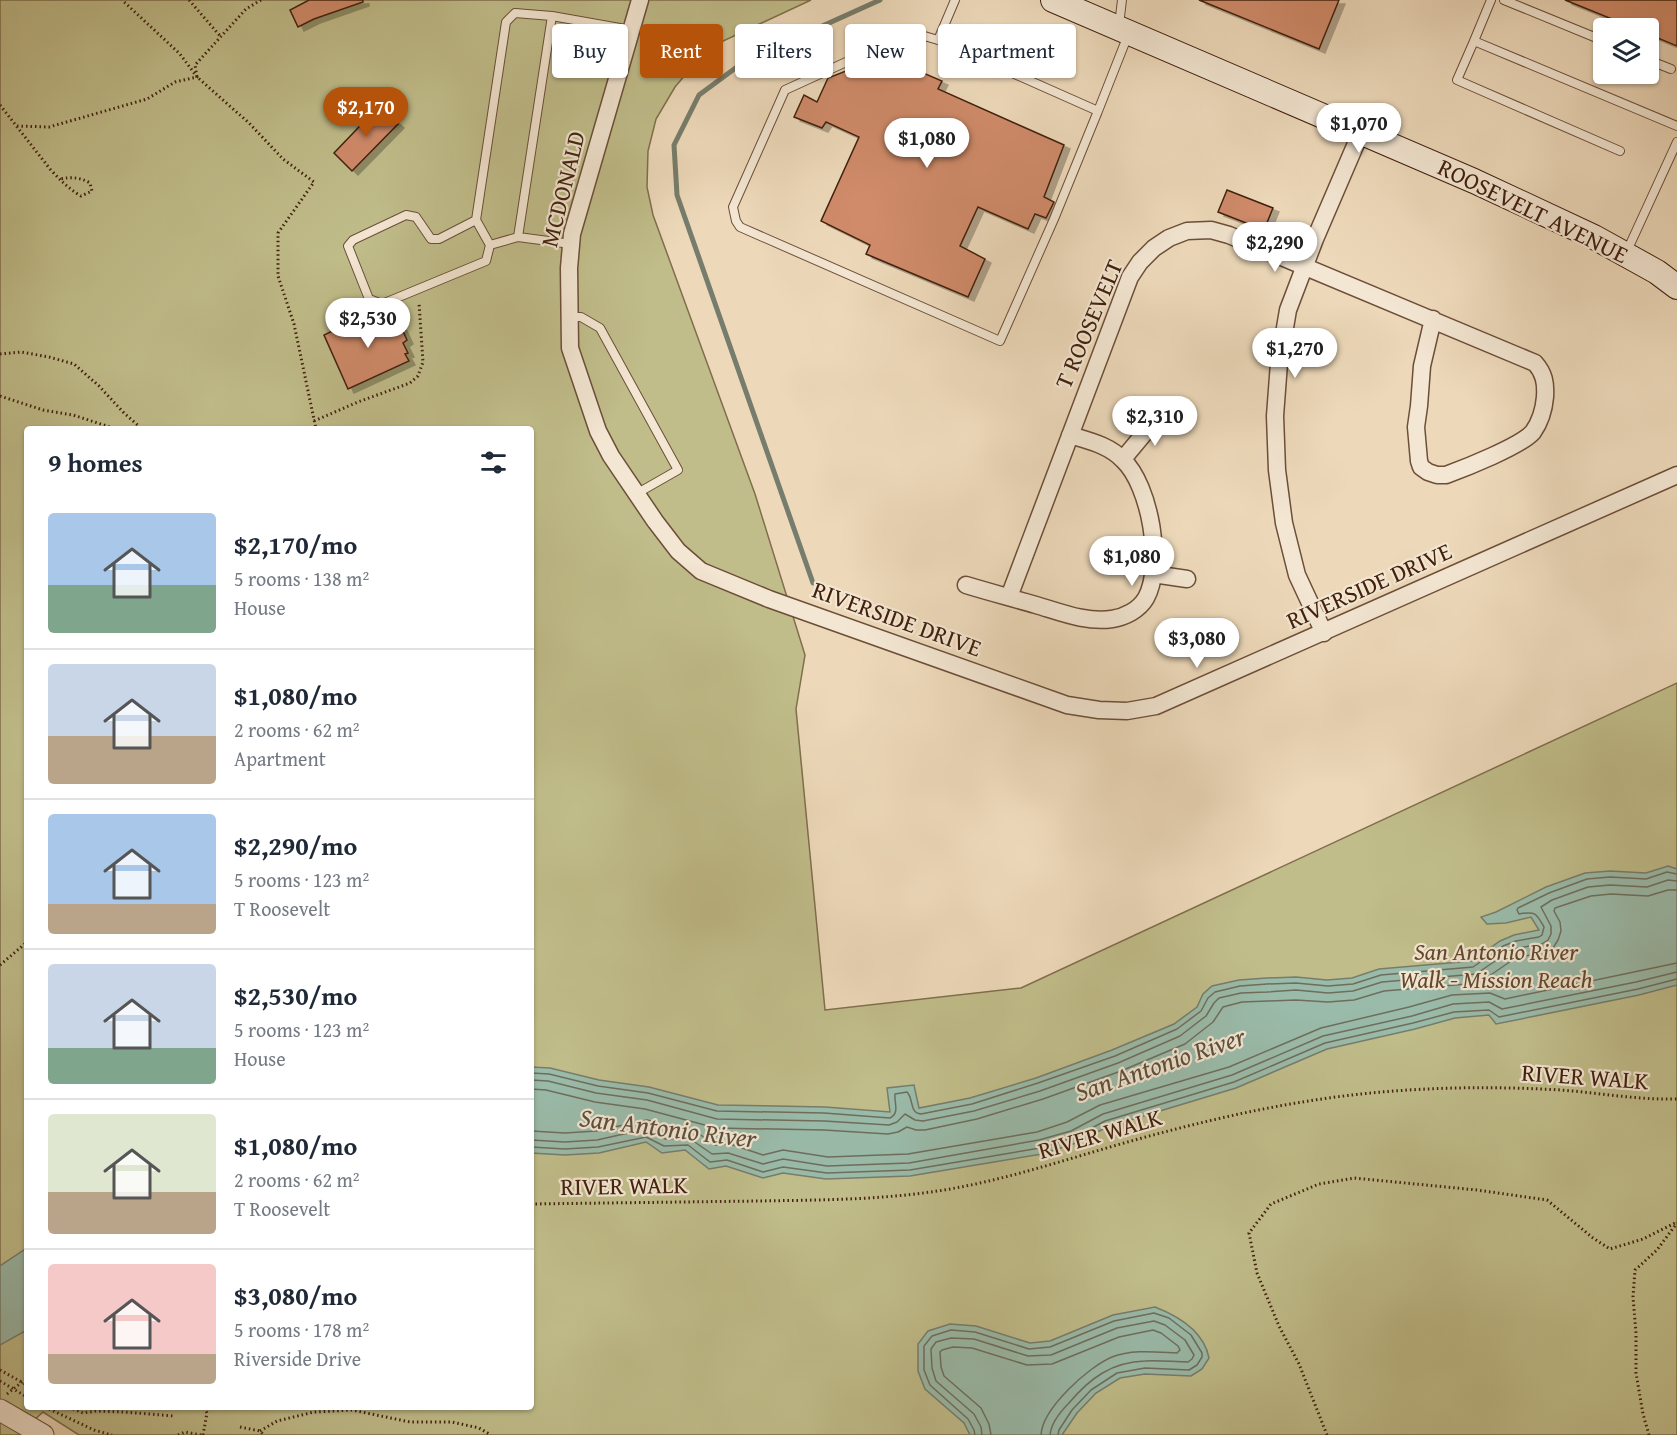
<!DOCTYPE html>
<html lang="en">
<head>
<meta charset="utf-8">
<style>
	body { margin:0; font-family:"Gentium Book Plus",serif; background:#f6f6f7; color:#1f2937; height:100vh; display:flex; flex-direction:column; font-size:22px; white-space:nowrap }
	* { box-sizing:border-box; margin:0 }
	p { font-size:20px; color:#747a83 }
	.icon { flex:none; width:33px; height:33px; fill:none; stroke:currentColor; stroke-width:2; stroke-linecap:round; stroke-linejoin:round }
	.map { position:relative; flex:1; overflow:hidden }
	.details { position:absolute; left:24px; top:426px; width:510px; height:984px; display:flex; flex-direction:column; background:#fff; border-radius:6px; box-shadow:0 2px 4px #0004 }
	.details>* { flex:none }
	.banner { position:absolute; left:552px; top:24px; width:570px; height:54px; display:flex; gap:12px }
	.tools { position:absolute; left:1593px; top:18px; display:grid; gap:12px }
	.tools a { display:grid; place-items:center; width:66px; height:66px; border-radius:6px; background:#fff; box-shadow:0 2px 4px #0004; font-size:30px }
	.price { position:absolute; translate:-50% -51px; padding:0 14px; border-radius:21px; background:#fff; color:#222; font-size:20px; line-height:39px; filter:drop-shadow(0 2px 3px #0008) }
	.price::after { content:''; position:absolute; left:50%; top:36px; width:18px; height:14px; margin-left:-9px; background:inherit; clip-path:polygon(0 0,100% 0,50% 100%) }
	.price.selected { background:#b45309; color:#fff }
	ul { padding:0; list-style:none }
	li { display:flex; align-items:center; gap:18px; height:150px; padding:0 24px }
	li+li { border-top:2px solid #e0e1e3 }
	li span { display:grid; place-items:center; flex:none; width:168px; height:120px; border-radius:6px; color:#555 }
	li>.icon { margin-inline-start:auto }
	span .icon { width:72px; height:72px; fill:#fffc; stroke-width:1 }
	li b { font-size:26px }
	h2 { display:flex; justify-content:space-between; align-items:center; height:72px; padding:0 24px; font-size:26px }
	.tag { padding:0 21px; border-radius:6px; background:#fff; box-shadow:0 2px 4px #0004; font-size:21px; line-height:54px }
	.tag.selected { background:#b45309; color:#fff }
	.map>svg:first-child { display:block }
	.green { fill:#c0bd8a; stroke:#806e4c; stroke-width:1.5; fill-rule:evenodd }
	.water { fill:#9abbaa; stroke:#767d6c; stroke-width:1.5 }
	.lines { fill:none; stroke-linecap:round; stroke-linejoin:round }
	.shore { stroke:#6e6e5c; stroke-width:1.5 }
	.stream { stroke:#767d6c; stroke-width:5 }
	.building { fill:#d08b6b; stroke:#41200e; stroke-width:1.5; filter:url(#shadow) }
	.service-casing { stroke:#6c4e39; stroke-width:10 }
	.minor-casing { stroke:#6c4e39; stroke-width:19 }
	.tertiary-casing { stroke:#6c4e39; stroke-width:23 }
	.secondary-casing { stroke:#41200e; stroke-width:26 }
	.path { stroke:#41200e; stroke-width:3; stroke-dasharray:1.5 3; stroke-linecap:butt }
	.service { stroke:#f3e6d2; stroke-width:8 }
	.minor { stroke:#f3e6d2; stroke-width:16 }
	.tertiary { stroke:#f3e6d2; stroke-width:21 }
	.secondary { stroke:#f3e6d2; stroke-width:24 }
	.path-bridge { stroke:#41200e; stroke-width:3; stroke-dasharray:1.5 3; stroke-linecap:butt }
	.labels { text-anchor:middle; stroke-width:4.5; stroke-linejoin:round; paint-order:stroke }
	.street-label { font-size:24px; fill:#41200e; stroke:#f3e6d2 }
	.park-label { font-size:24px; font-style:italic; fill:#61472d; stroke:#f3e6d2 }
	.water-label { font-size:26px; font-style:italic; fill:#5c4e3d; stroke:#f3e6d2 }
</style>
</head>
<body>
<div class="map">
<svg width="1677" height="1435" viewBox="0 0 1677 1435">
	<defs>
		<filter id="shadow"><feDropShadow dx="6" dy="4" stdDeviation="0" flood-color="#0004"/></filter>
	</defs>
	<rect width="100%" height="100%" fill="#edd9ba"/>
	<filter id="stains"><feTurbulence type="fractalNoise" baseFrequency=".00333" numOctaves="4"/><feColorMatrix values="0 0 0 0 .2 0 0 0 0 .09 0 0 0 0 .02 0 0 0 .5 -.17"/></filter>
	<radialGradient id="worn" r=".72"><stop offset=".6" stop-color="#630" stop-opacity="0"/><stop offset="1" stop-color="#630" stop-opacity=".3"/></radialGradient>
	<!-- green -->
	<path class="green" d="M0 0H811L708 48 675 87 656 119 648 151 647 187 653 215 755 494 805 655 796 709 825 1010 1021 988 1677 683V1435H79L43 1412 18 1435H0ZM27 429H531V1407H27Z"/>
	<!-- water -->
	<path class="water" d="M1668 866 1677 869V985L1639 995 1496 1024 1489 1015 1455 1018 1415 1029 1327 1049 1236 1088 1107 1127 1076 1143 1042 1154 910 1176 826 1179 783 1173 763 1178 726 1166 709 1169 685 1150 662 1153 646 1142 599 1153 565 1155 531 1153V1067L550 1068 599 1080 649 1087 718 1105 825 1107 890 1112 887 1088 914 1085 919 1108 970 1098 1036 1078 1112 1050 1174 1024 1197 1007 1203 994 1212 986 1239 980 1267 978 1296 977 1327 980 1352 978 1379 969 1472 961 1500 941 1514 935 1539 930 1531 917 1506 923 1487 924 1481 917 1496 912 1546 887 1585 873 1610 871 1646 873Z
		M27 1248V1330L0 1345V1266Z
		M1155 1307C1178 1316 1204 1331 1209 1358L1202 1369 1191 1376 1145 1374 1120 1378 1096 1393 1077 1413 1062 1435H970L964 1423 925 1389 918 1371V1344L928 1331 950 1324 976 1326 1030 1343 1050 1341 1113 1315Z"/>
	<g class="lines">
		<!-- shore -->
		<path class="shore" d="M531 1073 549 1074 598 1086 648 1093 717 1111 824 1113 890 1118C900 1113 894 1103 895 1094L907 1092C914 1099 909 1113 921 1114L972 1104 1038 1083 1115 1056 1177 1029 1201 1011 1208 998 1215 992 1240 986 1267 984 1296 983 1328 986 1353 984 1381 975 1473 967 1503 946 1516 941 1539 937 1542 935 1544 927C1536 913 1536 911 1519 914L1517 910 1518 908 1549 893 1587 879 1610 877 1646 879 1667 872 1677 874
			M531 1080 548 1081 596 1093 647 1100 717 1119 824 1121 889 1125 897 1122 905 1114 915 1120 923 1121 974 1111 1040 1091 1118 1063 1180 1036 1206 1016 1214 1003 1219 998 1241 993 1267 992 1296 990 1328 993 1353 991 1382 982 1476 974 1507 953 1518 948 1542 944 1548 940 1551 934V926L1541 907 1552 900 1588 887 1610 885 1647 887 1668 880 1677 881
			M531 1089 546 1090 595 1102 645 1109 716 1128 824 1130 888 1134 898 1132 907 1127 916 1130H925L977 1119 1043 1099 1121 1071 1185 1044 1213 1022 1223 1007 1242 1002 1268 1001 1296 1000 1328 1002 1354 1000 1384 991 1479 983 1511 961 1520 957 1544 952 1553 948 1558 940 1561 931 1560 922 1554 911 1555 908 1591 896 1611 894 1648 896 1668 890H1677
			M531 1131 565 1133 596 1131 647 1120 656 1122 668 1129 685 1128 692 1129 715 1145 730 1144 763 1155 783 1150 828 1157 908 1154 1037 1132 1067 1122 1100 1105 1229 1067 1321 1028 1409 1007 1452 995 1490 993 1505 999 1677 963
			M531 1140 565 1142 597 1140 646 1129 652 1130 665 1139 689 1138 712 1154 728 1153 763 1164 783 1159 827 1166 909 1163 1039 1140 1071 1131 1103 1114 1232 1075 1323 1036 1412 1016 1453 1004 1489 1002 1502 1009 1636 982 1677 972
			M531 1147 565 1149 598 1147 646 1137 664 1146 688 1145 710 1162 727 1160 763 1172 783 1167 827 1173 910 1170 1040 1148 1073 1138 1105 1121 1234 1082 1325 1043 1413 1023 1454 1012 1489 1010 1499 1017 1638 989 1677 979
			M975 1435 974 1430 968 1419 930 1385 924 1370V1346L932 1336 951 1330 975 1332 1029 1349 1050 1347 1114 1321 1154 1313 1169 1318 1191 1335 1202 1353V1357L1197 1365 1189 1370 1145 1368 1117 1373 1091 1390 1072 1410 1059 1430 1058 1435
			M982 1435 981 1427 974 1414 936 1381 932 1368 931 1349 936 1342 951 1338 974 1339 1028 1356 1051 1355 1117 1328 1154 1321 1165 1325 1185 1340 1194 1355 1192 1359 1188 1362C1174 1362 1159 1360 1145 1361 1112 1362 1090 1378 1069 1403 1061 1411 1051 1424 1050 1435
			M991 1435 989 1424 981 1408 944 1376 941 1367 940 1352 942 1350 953 1347 972 1348 1027 1365 1052 1364 1119 1337 1153 1330 1161 1333 1178 1346 1180 1350 1177 1353C1156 1352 1132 1349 1112 1357 1088 1367 1042 1409 1041 1435"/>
		<!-- stream -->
		<path class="stream" d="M813 583 677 195 674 145 699 95 745 61 880 0"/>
	</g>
	<!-- building -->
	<path class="building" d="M309 0H363V2L314 19 298 27 290 10Z
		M1199 0H1339L1319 49Z
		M1565 0H1677V46L1648 34V28H1634Z
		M884 56 942 81 938 89 1064 145 1044 197 1054 202 1046 218 1035 214 1028 229 978 207 960 246 985 259 968 297 866 254 870 245 821 221 859 137 826 122 822 128 794 117 804 95 817 102 828 78Z
		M379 106 398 124 352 171 334 153Z
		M1227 190 1273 208 1264 230 1218 212Z
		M391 313 395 324 401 327 407 340 403 343 408 353 405 354 409 361 348 389 324 335 351 322 354 329Z"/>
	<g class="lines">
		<defs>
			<path id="service" d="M955 0 938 40 1098 111 1128 35
				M1504 0 1604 41
				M1119 25 1122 0
				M938 40 921 35 903 36 785 90 733 207 736 221 740 227 1000 341 1054 219 1098 111
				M1474 41 1491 0
				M1648 60 1671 69
				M1620 151 1457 80 1474 41 1677 126
				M476 220 439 239H431L416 217 406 215 353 240 348 246 369 299 382 304 486 261 490 245 476 220 506 22 515 13 552 16 631 30
				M518 237 552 16
				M490 245 518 237 571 244
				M1627 251 1677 142
				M569 317H581L600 328 678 470 636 494"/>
			<path id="minor" d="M640 0 572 234 569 268 570 348 598 431 611 456 655 521 678 551 701 571 769 599 1067 705 1099 710 1127 711 1156 706 1677 475
				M1123 459 1153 423 1179 419
				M1153 574 1187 579
				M966 585C989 592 1012 598 1036 605 1060 612 1087 623 1112 619 1125 617 1139 610 1146 598 1164 566 1150 485 1123 460 1109 445 1089 441 1070 435
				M1009 597 1130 277 1140 262 1154 248 1169 238 1187 231 1211 230 1229 235 1535 363C1544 373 1546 383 1545 397 1544 409 1540 422 1533 432 1521 446 1465 468 1446 475H1437L1428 472 1421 467 1419 461 1416 427 1419 406 1422 366 1433 319
				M1324 633 1297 575 1284 523 1277 470 1275 416 1279 363 1288 310 1315 239 1361 132"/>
			<path id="tertiary" d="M0 1410 43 1435"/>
			<path id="secondary" d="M1053 0 1474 181 1594 237 1657 272 1677 287"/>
		</defs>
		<!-- service casing -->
		<use href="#service" class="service-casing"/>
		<!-- minor casing -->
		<use href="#minor" class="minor-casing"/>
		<!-- tertiary casing -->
		<use href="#tertiary" class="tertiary-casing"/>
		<!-- secondary casing -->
		<use href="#secondary" class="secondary-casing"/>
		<!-- path -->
		<path class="path" d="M189 0 221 37
			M261 0 246 9 195 65 197 77 249 123 283 159 314 182 278 233V276L294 324 316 429
			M0 105 50 169C60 180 69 189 81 196L92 191 90 183C79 177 72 177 59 179
			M17 126 49 127 147 99 175 82 197 77 180 54 122 0
			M0 354 21 352 49 357 74 364 99 386 124 413 142 429
			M0 396 43 410 73 415 116 429
			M314 421 358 402 410 383 418 376 423 362 419 303
			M0 965 27 942
			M531 1204C607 1203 682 1202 758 1201 820 1200 882 1200 944 1190 1005 1180 1064 1160 1124 1143 1199 1122 1274 1104 1352 1095 1421 1087 1492 1086 1561 1090 1600 1093 1638 1100 1677 1099
			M7 1394 27 1378
			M45 1407 94 1430 112 1435
			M69 1407 83 1413 96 1411 124 1412 174 1416
			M240 1427 260 1431 264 1435
			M260 1431 277 1421 314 1412 352 1410 410 1422H452L479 1428 491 1435
			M178 1435 185 1432 201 1435
			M203 1435 207 1413 204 1407
			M1327 1435 1299 1364 1279 1326 1257 1273 1249 1233 1271 1204 1319 1184 1354 1178 1477 1190 1547 1200 1593 1238 1610 1249 1643 1239 1677 1222
			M1649 1435 1643 1414 1636 1373V1333L1633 1297 1635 1270 1657 1250 1677 1223"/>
		<!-- service -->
		<use href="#service" class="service"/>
		<!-- minor -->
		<use href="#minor" class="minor"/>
		<!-- tertiary -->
		<use href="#tertiary" class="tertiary"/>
		<!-- secondary -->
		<use href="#secondary" class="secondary"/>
		<!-- path-bridge -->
		<path class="path-bridge" d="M0 1370 27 1385
			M0 1381 27 1397"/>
	</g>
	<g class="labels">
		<!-- street labels -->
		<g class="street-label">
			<text transform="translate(563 189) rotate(-76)" y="8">MCDONALD</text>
			<text transform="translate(1533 211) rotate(26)" y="8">ROOSEVELT AVENUE</text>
			<text transform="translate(1089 324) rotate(-67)" y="8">T ROOSEVELT</text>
			<text transform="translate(1369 586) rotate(-24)" y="8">RIVERSIDE DRIVE</text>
			<text transform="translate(897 619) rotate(20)" y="8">RIVERSIDE DRIVE</text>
			<text transform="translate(1585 1077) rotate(4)" y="8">RIVER WALK</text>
			<text transform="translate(1100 1134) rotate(-16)" y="8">RIVER WALK</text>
			<text transform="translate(624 1186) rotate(-1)" y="8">RIVER WALK</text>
		</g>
		<!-- park labels -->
		<g class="park-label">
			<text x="1496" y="960">San Antonio River<tspan x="1496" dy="28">Walk - Mission Reach</tspan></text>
		</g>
		<!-- water labels -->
		<g class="water-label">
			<text transform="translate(1160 1064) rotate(-19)" y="9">San Antonio River</text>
			<text transform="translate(668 1128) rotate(7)" y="9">San Antonio River</text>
		</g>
	</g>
	<rect width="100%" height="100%" filter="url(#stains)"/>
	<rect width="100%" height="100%" fill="url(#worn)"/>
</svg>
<div class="tools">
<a><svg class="icon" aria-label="layers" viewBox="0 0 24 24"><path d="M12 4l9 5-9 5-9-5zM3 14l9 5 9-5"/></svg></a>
</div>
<b class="price selected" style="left:366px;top:138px">$2,170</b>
<b class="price" style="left:1359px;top:154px">$1,070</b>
<b class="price" style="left:927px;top:169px">$1,080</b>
<b class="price" style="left:1275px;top:273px">$2,290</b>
<b class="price" style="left:368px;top:349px">$2,530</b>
<b class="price" style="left:1295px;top:379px">$1,270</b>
<b class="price" style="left:1155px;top:447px">$2,310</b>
<b class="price" style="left:1132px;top:587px">$1,080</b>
<b class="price" style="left:1197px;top:669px">$3,080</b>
<div class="banner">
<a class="tag">Buy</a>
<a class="tag selected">Rent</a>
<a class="tag">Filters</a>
<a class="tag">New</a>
<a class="tag">Apartment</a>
</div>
<section class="details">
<h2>9 homes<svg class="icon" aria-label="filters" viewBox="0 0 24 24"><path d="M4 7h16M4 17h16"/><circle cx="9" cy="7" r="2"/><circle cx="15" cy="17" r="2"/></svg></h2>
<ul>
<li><span style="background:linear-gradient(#a9c7e8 60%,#7fa58c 0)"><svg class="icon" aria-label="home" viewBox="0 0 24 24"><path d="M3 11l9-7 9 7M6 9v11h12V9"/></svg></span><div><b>$2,170/mo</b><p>5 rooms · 138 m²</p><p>House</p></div></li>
<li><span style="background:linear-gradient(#c9d6e8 60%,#b9a48a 0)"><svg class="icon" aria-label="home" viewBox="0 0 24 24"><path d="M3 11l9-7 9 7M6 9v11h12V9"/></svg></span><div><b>$1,080/mo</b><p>2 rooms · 62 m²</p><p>Apartment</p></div></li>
<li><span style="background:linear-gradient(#a9c7e8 75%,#b9a48a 0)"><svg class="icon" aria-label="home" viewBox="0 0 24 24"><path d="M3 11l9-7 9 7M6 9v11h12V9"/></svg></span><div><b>$2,290/mo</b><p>5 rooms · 123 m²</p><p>T Roosevelt</p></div></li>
<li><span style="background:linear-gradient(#c9d6e8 70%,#7fa58c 0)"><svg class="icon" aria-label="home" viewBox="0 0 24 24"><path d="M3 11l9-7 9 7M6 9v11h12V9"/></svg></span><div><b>$2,530/mo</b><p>5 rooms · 123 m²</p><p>House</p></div></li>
<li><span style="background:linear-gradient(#dfe7d0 65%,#b9a48a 0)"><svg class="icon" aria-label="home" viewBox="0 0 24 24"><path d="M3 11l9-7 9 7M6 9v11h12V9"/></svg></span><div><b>$1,080/mo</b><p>2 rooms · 62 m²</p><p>T Roosevelt</p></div></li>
<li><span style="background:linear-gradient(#f6c9c9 75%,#b9a48a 0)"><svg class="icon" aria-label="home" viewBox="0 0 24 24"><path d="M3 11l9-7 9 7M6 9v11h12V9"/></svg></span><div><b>$3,080/mo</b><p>5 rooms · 178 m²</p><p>Riverside Drive</p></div></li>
</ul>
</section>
</div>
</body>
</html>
